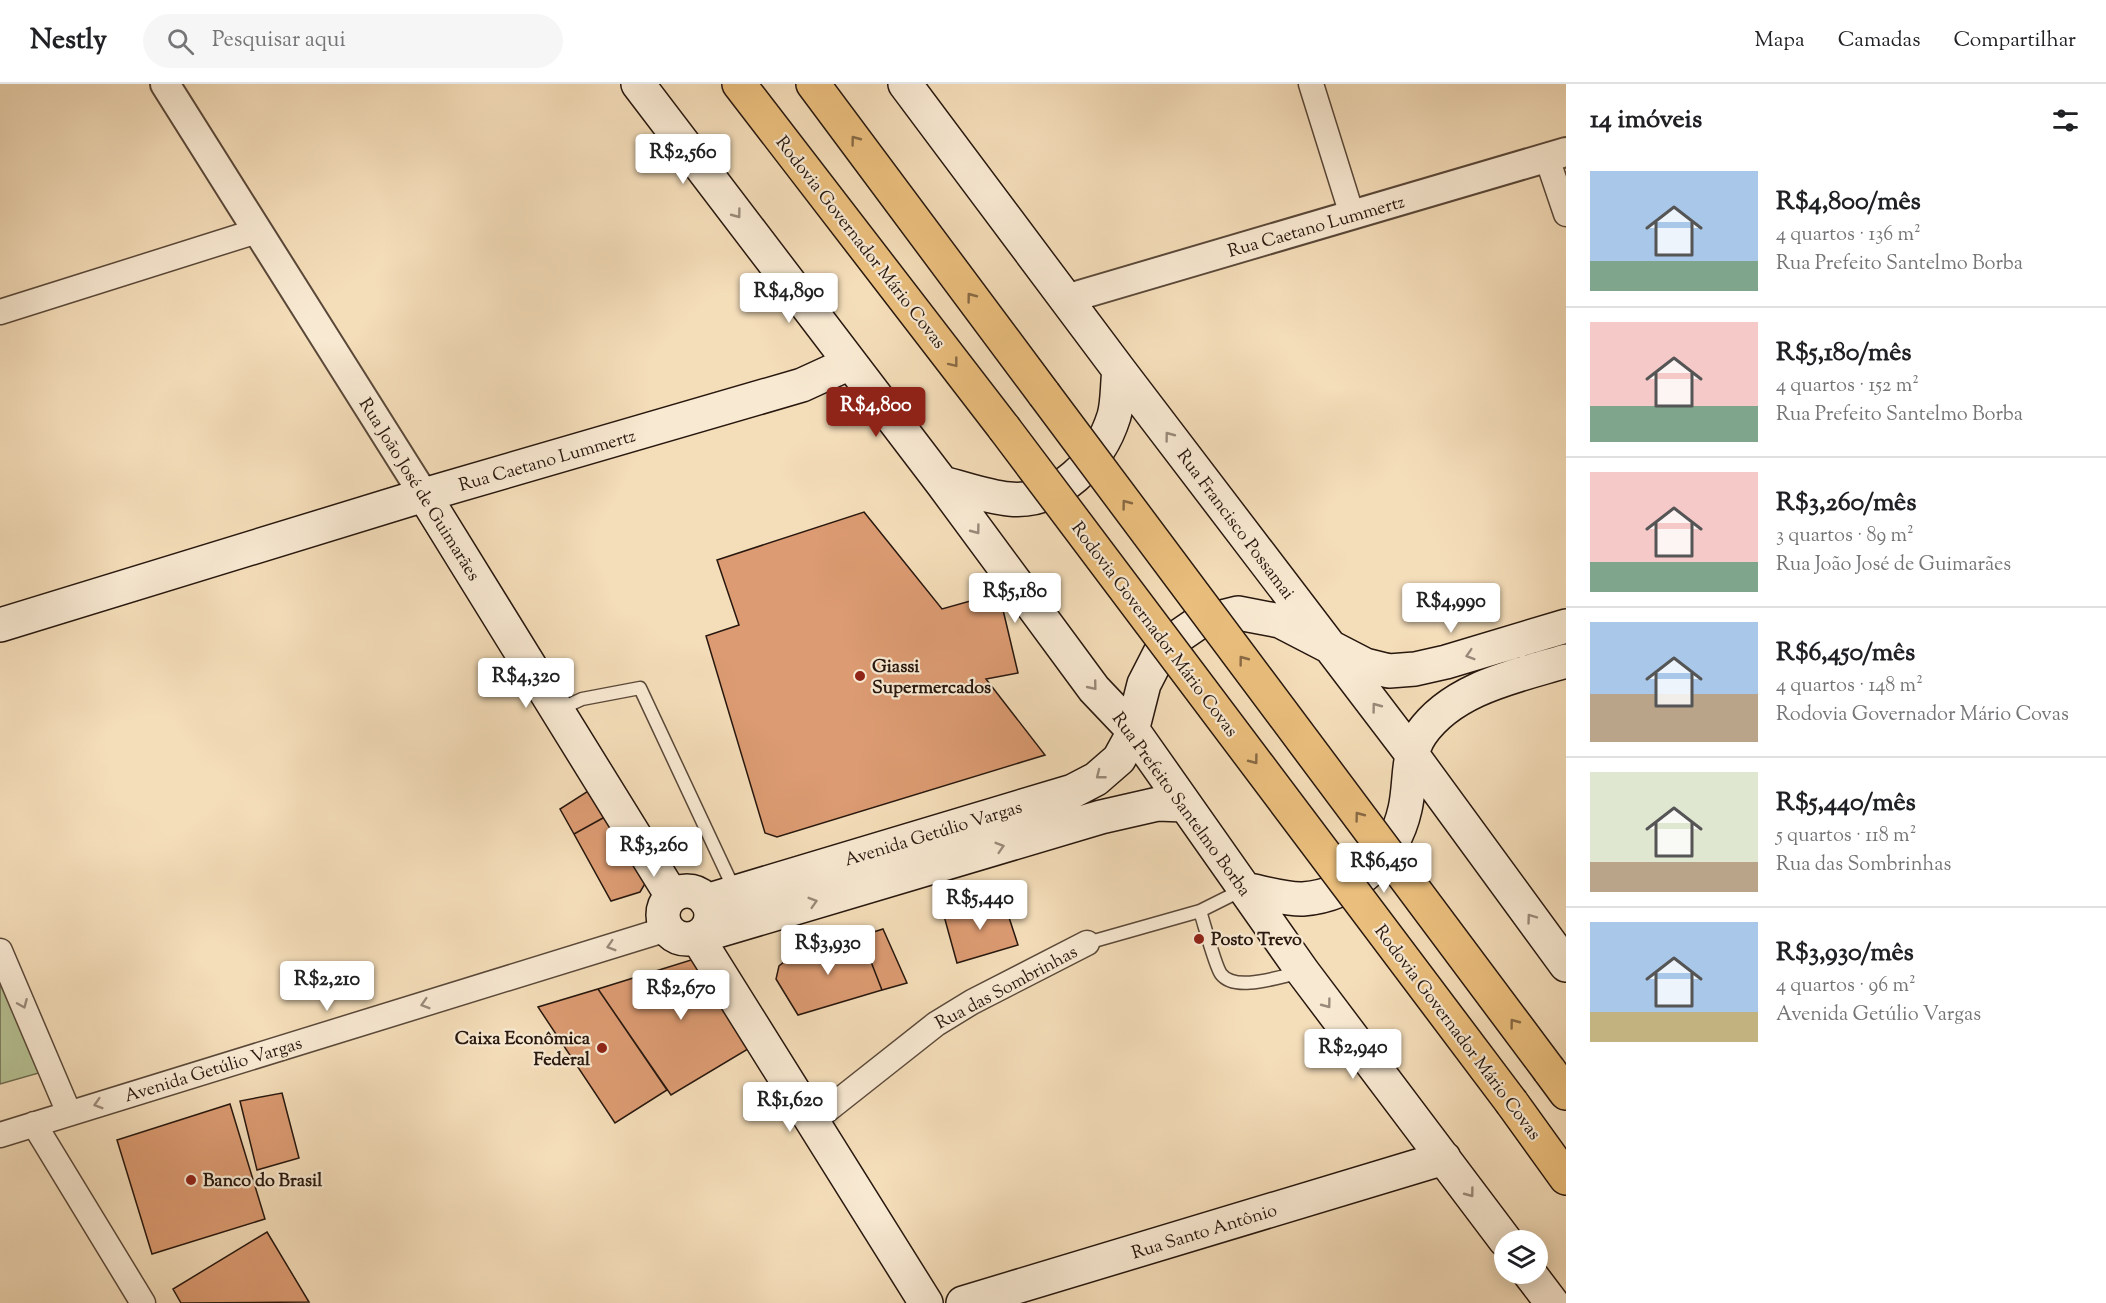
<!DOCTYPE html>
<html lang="pt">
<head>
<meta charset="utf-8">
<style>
	body { margin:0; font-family:"Sorts Mill Goudy",serif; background:#f6f6f6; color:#202124; height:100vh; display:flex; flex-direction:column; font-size:22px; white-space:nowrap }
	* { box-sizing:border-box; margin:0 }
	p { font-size:20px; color:#757577 }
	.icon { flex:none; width:33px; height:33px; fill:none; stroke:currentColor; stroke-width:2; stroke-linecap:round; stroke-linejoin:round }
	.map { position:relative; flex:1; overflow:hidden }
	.panel { display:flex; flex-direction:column; background:#fff; width:540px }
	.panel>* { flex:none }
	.tools { position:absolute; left:1494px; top:1146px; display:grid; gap:12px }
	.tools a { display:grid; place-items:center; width:54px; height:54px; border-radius:50%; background:#fff; box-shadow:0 3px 15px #0003; font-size:30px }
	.price { position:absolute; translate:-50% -51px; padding:0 14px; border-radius:6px; background:#fff; color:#222; font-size:20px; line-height:39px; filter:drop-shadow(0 2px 3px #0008) }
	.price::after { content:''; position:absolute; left:50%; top:36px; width:18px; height:14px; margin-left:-9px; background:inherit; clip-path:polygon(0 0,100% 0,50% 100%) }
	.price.selected { background:#8f2418; color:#fff }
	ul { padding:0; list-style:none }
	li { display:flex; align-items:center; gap:18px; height:150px; padding:0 24px }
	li+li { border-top:2px solid #e0e0e0 }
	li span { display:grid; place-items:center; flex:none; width:168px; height:120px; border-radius:0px; color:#555 }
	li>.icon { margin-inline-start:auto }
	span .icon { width:72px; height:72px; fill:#fffc; stroke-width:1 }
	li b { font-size:26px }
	h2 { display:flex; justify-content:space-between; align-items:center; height:72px; padding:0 24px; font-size:26px }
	header { display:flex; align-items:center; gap:36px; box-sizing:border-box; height:84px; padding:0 30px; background:#fff; border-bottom:2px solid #e0e0e0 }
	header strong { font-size:28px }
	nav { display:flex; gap:33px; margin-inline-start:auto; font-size:21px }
	.search { width:420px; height:54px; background:#f6f6f6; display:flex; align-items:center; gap:15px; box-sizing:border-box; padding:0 21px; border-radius:33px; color:#757577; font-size:22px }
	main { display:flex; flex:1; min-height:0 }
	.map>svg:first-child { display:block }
	.green { fill:#b6c294; stroke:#6e6c51; stroke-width:1.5 }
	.building { fill:#dc9b72; stroke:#27170e; stroke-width:1.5 }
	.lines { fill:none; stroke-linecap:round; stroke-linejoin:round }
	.service-casing { stroke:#5a4839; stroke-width:15 }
	.minor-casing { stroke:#5a4839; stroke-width:27 }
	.tertiary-casing { stroke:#5a4839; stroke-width:32 }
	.secondary-casing { stroke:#27170e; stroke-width:36 }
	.motorway-casing { stroke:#27170e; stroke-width:36 }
	.service { stroke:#f8e9d2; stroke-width:12 }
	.minor { stroke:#f8e9d2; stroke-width:24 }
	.tertiary { stroke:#f8e9d2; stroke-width:28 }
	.secondary { stroke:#f8e9d2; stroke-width:33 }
	.motorway { stroke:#eabe7c; stroke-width:33 }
	.motorway-bridge-casing { stroke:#27170e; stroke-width:36; stroke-linecap:butt }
	.motorway-bridge { stroke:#eabe7c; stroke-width:33 }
	.oneway { stroke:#886a45 }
	.oneway2 { stroke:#9a8a7a }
	.poi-dot { fill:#8f2418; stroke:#f8e9d2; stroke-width:2 }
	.labels { text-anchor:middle; stroke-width:4.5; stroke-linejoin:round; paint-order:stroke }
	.street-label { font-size:18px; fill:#27170e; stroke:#f8e9d2 }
	.poi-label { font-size:18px; font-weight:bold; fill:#27170e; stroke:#f8e9d2; text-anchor:start }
</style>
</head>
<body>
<header>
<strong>Nestly</strong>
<div class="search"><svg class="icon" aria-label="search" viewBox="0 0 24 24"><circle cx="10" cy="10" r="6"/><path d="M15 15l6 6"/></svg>Pesquisar aqui</div>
<nav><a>Mapa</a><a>Camadas</a><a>Compartilhar</a></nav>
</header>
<main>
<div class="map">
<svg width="1566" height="1219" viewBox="0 0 1566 1219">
	<rect width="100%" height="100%" fill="#f4ddb9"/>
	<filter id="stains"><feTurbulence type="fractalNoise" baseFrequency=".00333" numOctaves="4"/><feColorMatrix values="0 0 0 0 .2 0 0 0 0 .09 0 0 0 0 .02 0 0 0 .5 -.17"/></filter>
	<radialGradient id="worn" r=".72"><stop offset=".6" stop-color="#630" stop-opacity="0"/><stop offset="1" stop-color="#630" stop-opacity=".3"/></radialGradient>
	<!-- green -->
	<path class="green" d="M0 888 42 988 0 1000Z"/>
	<!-- building -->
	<path class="building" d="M864 428 942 525 999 509 1018 589 986 595 1045 671 777 753 765 749 706 552 739 541 717 476Z
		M596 702 612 729 574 750 560 725Z
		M612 729 649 793 640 808 611 817 574 750Z
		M1003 815 1018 861 957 879 944 832Z
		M883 845 907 899 882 906 861 852Z
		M861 852 882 906 798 931 776 895 779 882 795 869Z
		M691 876 710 880 758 959 671 1011 598 905Z
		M598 905 667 1006 615 1039 538 923Z
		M282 1009 299 1074 257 1086 240 1017Z
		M230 1020 265 1135 152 1170 117 1056Z
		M267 1148 309 1218 181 1219 173 1205Z"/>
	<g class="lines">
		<defs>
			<path id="service" d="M558 626 582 615 640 604 735 807
				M1200 827C1204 839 1215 882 1221 890 1235 909 1281 892 1302 888
				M1087 859 1200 827 1244 805"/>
			<path id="minor" d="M1311 0 1352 131
				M1547 74 1566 130
				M0 228 257 147
				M0 867 69 1029
				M812 1038 936 940 972 918 1087 859
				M34 1040 143 1219
				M0 1051 667 845"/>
			<path id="tertiary" d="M165 0 424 411
				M1066 215 1566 68"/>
			<path id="secondary" d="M638 0 942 399 1094 605 1132 645 1303 888 1505 1156
				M905 0 1119 286 1411 669 1566 881
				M942 399C963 404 987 413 1009 415 1059 420 1100 377 1114 332 1118 318 1117 301 1119 286
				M424 411 672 812
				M0 541 424 411 802 301 850 279
				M1244 805C1261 808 1286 816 1303 815 1353 811 1394 775 1405 725 1411 700 1406 672 1421 650 1453 604 1516 592 1566 577
				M663 831a24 24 0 1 1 48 0a24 24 0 1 1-48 0Z
				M706 817 1073 707 1096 695 1119 675 1130 655 1144 600 1163 563 1198 539 1238 529 1280 537 1365 581 1389 587 1415 585 1446 578 1566 542
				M1530 1190 1552 1219
				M926 1219 697 853 1101 733 1158 720 1184 721
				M963 1219 1444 1074"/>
			<path id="motorway" d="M739 0 1004 344
				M813 0 1044 310
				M1549 986 1566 1009
				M1512 1019 1566 1094"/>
		</defs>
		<!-- service casing -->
		<use href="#service" class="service-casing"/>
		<!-- minor casing -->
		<use href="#minor" class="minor-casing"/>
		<!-- tertiary casing -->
		<use href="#tertiary" class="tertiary-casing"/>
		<!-- secondary casing -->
		<use href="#secondary" class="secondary-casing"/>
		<!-- motorway casing -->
		<use href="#motorway" class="motorway-casing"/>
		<!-- service -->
		<use href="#service" class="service"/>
		<!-- minor -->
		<use href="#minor" class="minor"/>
		<!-- tertiary -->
		<use href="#tertiary" class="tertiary"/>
		<!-- secondary -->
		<use href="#secondary" class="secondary"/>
		<!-- motorway -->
		<use href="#motorway" class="motorway"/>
		<defs>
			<path id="motorway-bridge" d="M1044 310 1549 986
				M1004 344 1512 1019"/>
		</defs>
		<!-- motorway-bridge casing -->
		<use href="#motorway-bridge" class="motorway-bridge-casing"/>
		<!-- motorway-bridge -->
		<use href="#motorway-bridge" class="motorway-bridge"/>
	</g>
	<!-- one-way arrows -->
	<defs><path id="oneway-chevron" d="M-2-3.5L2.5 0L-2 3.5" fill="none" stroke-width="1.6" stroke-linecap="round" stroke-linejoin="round" transform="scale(1.5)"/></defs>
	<g class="oneway">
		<use href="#oneway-chevron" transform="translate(855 56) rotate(-127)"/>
		<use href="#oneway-chevron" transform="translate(971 213) rotate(-127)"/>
		<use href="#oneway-chevron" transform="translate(954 279) rotate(52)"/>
		<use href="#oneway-chevron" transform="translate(1126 420) rotate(-127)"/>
		<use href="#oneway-chevron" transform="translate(1243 576) rotate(-127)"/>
		<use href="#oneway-chevron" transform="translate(1254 676) rotate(53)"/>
		<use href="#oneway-chevron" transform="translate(1359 732) rotate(-127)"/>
		<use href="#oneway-chevron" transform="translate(1514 939) rotate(-127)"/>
	</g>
	<g class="oneway2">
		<use href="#oneway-chevron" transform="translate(737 130) rotate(53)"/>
		<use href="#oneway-chevron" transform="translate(1169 352) rotate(-127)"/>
		<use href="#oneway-chevron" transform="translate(976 446) rotate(53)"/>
		<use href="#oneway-chevron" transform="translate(1470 571) rotate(163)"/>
		<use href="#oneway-chevron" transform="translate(1093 602) rotate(51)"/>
		<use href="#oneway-chevron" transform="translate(1376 623) rotate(-127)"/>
		<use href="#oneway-chevron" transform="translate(1100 691) rotate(142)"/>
		<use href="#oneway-chevron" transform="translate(1000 763) rotate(-17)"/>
		<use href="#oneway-chevron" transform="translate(813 818) rotate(-17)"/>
		<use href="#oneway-chevron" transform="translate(1531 834) rotate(-126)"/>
		<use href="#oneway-chevron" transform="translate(611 862) rotate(163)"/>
		<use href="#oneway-chevron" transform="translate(23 920) rotate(67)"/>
		<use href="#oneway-chevron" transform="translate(425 920) rotate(163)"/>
		<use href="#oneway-chevron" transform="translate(1327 920) rotate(53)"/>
		<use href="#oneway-chevron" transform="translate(98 1020) rotate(163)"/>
		<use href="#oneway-chevron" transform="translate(1470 1109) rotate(53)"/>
	</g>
	<!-- markers -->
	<g class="poi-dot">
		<circle cx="860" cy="592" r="6"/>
		<circle cx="1199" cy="855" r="6"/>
		<circle cx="602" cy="964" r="6"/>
		<circle cx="191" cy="1096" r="6"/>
	</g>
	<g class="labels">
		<!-- street labels -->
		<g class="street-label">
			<text transform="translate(1316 142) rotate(-16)" y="6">Rua Caetano Lummertz</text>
			<text transform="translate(861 158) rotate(52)" y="6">Rodovia Governador Mário Covas</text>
			<text transform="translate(547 376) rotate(-16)" y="6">Rua Caetano Lummertz</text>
			<text transform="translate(420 405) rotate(58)" y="6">Rua João José de Guimarães</text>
			<text transform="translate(1236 440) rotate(53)" y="6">Rua Francisco Possamai</text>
			<text transform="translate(1155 545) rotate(53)" y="6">Rodovia Governador Mário Covas</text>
			<text transform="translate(1182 720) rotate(54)" y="6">Rua Prefeito Santelmo Borba</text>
			<text transform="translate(933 749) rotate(-17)" y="6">Avenida Getúlio Vargas</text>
			<text transform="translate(1006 903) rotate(-28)" y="6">Rua das Sombrinhas</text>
			<text transform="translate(1458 948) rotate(53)" y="6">Rodovia Governador Mário Covas</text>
			<text transform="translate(213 985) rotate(-17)" y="6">Avenida Getúlio Vargas</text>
			<text transform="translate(1204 1147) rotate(-17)" y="6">Rua Santo Antônio</text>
		</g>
		<!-- poi labels -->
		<g class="poi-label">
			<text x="872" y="588">Giassi<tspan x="872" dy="21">Supermercados</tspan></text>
			<text x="1211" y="861">Posto Trevo</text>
			<text x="590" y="960" text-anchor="end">Caixa Econômica<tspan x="590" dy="21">Federal</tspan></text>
			<text x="203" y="1102">Banco do Brasil</text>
		</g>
	</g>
	<rect width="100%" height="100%" filter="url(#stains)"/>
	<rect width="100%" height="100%" fill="url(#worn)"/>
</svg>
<div class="tools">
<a><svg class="icon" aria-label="layers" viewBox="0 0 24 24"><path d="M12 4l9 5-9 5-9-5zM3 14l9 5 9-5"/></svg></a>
</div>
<b class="price" style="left:683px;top:101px">R$2,560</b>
<b class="price" style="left:789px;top:240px">R$4,890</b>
<b class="price selected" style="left:876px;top:354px">R$4,800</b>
<b class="price" style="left:1015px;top:540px">R$5,180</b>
<b class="price" style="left:1451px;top:550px">R$4,990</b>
<b class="price" style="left:526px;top:625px">R$4,320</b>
<b class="price" style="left:654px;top:794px">R$3,260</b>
<b class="price" style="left:1384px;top:810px">R$6,450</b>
<b class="price" style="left:980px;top:847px">R$5,440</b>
<b class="price" style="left:828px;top:892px">R$3,930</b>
<b class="price" style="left:327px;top:928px">R$2,210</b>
<b class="price" style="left:681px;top:937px">R$2,670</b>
<b class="price" style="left:1353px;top:996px">R$2,940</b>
<b class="price" style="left:790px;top:1049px">R$1,620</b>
</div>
<section class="panel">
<h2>14 imóveis<svg class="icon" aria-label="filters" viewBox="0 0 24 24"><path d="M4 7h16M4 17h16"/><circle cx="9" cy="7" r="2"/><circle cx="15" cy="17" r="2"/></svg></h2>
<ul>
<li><span style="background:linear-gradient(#a9c7e8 75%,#7fa58c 0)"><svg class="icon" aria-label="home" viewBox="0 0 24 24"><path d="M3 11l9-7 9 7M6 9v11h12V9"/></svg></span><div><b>R$4,800/mês</b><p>4 quartos · 136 m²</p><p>Rua Prefeito Santelmo Borba</p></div></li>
<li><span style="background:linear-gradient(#f6c9c9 70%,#7fa58c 0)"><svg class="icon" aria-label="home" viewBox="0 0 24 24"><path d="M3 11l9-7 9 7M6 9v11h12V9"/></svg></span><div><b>R$5,180/mês</b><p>4 quartos · 152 m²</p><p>Rua Prefeito Santelmo Borba</p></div></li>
<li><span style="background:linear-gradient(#f6c9c9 75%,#7fa58c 0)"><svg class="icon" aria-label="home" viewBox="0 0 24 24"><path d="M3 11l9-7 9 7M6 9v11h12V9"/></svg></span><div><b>R$3,260/mês</b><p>3 quartos · 89 m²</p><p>Rua João José de Guimarães</p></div></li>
<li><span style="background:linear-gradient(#a9c7e8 60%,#b9a48a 0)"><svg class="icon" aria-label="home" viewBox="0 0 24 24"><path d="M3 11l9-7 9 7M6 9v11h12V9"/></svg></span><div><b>R$6,450/mês</b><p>4 quartos · 148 m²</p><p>Rodovia Governador Mário Covas</p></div></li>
<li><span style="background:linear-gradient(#dfe7d0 75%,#b9a48a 0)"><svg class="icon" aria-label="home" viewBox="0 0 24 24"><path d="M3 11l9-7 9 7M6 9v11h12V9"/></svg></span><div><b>R$5,440/mês</b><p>5 quartos · 118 m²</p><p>Rua das Sombrinhas</p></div></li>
<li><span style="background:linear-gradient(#a9c7e8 75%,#c2b280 0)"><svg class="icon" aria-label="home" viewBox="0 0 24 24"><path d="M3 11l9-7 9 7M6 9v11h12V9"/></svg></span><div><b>R$3,930/mês</b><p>4 quartos · 96 m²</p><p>Avenida Getúlio Vargas</p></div></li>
</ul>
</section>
</main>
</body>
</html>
